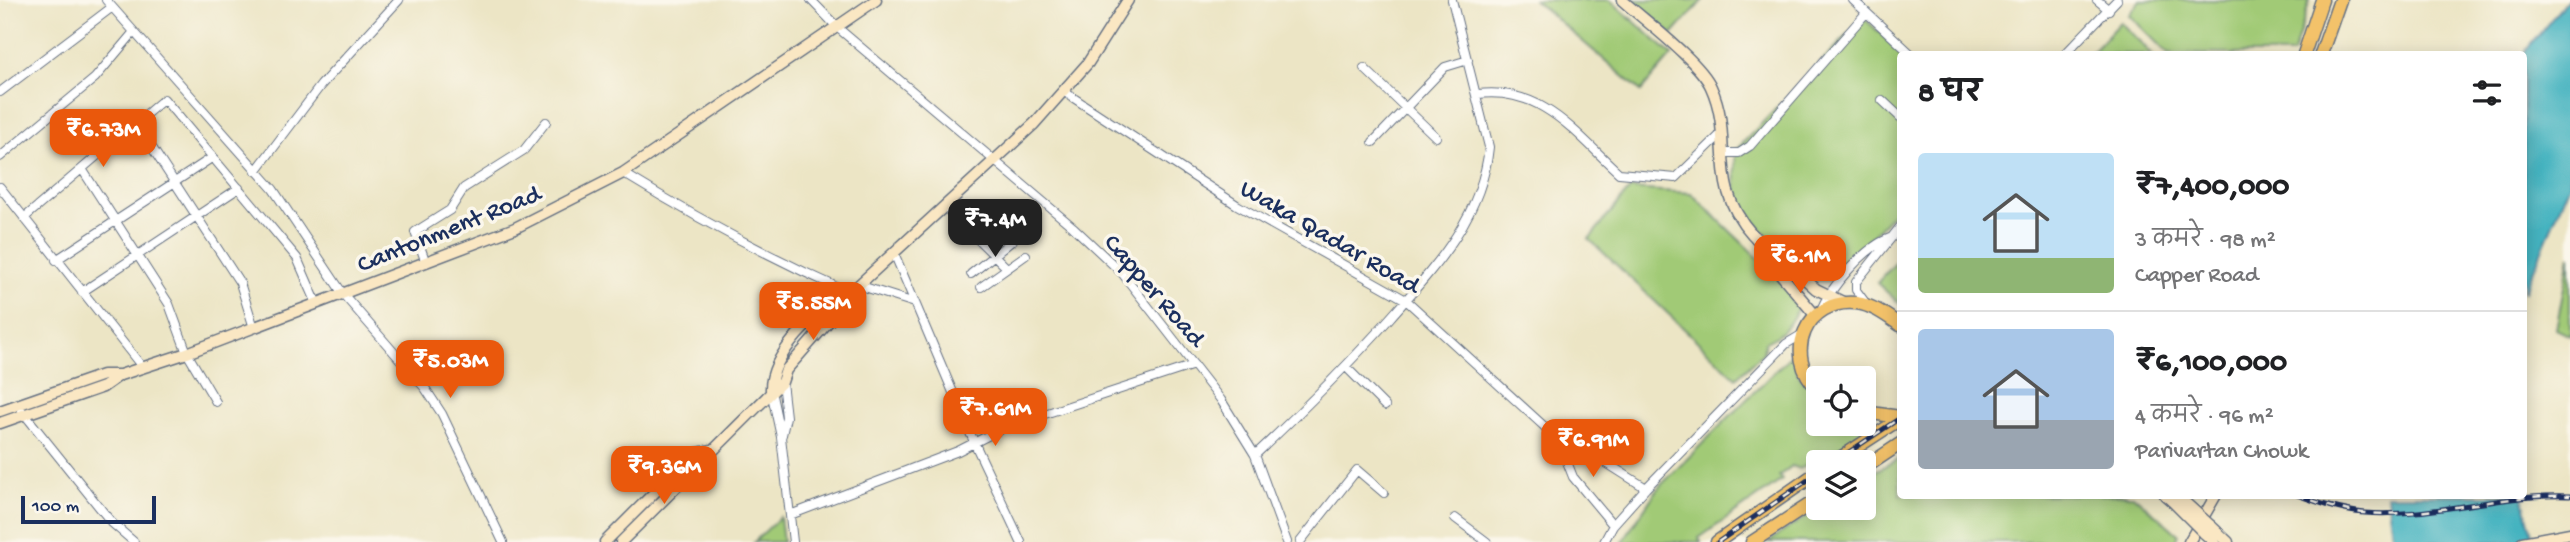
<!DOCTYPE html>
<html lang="hi">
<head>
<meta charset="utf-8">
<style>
	body { margin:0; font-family:"Gochi Hand","Playpen Sans Deva",sans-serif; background:#f2f2f2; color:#202124; height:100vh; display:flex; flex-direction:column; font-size:26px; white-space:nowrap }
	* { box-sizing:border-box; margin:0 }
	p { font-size:23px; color:#757577 }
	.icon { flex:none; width:38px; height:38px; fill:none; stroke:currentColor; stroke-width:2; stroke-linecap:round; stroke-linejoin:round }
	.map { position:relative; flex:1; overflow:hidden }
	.side { position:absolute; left:1897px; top:51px; width:630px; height:448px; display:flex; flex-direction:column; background:#fff; border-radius:7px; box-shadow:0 4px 18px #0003 }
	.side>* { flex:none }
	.fabs { position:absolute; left:1806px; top:366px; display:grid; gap:14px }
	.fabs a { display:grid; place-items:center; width:70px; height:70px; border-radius:7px; background:#fff; box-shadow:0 4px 18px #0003; font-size:35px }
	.scale { position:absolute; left:21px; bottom:18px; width:135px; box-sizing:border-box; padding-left:7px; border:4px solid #1b2f5e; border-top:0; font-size:19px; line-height:24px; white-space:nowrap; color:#1b2f5e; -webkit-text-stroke:5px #fbf7ec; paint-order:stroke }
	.price { position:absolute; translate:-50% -60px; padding:0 16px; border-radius:14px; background:#ea580c; color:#fff; font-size:23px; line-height:46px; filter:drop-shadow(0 2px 4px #0008) }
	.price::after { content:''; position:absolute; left:50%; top:42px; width:21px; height:16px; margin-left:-10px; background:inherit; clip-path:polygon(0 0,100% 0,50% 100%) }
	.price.on { background:#222; color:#fff }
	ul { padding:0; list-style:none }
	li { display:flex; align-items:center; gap:21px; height:175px; padding:0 21px }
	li+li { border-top:2px solid #e0e0e0 }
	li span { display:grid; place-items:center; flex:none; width:196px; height:140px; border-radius:7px; color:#555 }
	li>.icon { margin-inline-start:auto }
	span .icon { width:84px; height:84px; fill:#fffc; stroke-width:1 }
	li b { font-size:30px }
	h2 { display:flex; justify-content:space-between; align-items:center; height:84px; padding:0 21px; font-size:30px }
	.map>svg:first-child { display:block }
	.green { fill:#a1ca76; stroke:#5e7c6a; stroke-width:2 }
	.water { fill:#45b3c0; stroke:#30718f; stroke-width:2 }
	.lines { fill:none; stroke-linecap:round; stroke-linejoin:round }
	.street-casing { stroke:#646f82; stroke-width:10 }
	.secondary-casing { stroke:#646f82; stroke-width:13 }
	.primary-casing { stroke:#646f82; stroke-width:15 }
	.street { stroke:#fff; stroke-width:8 }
	.secondary { stroke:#fae7c3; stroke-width:10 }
	.primary { stroke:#f3c26a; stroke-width:12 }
	.rail-casing { stroke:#1b2f5e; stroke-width:5 }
	.rail { stroke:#fbf7ec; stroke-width:2.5; stroke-dasharray:8; stroke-linecap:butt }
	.secondary-bridge-casing { stroke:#646f82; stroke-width:13; stroke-linecap:butt }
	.secondary-bridge { stroke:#fae7c3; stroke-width:10 }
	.labels { text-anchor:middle; stroke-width:7; stroke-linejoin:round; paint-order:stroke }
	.street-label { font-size:26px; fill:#1b2f5e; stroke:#fbf7ec }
</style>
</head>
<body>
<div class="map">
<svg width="2570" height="542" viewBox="0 0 2570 542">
	<rect width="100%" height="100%" fill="#fbf7ec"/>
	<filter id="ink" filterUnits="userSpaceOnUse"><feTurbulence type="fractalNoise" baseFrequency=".0143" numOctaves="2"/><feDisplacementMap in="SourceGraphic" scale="14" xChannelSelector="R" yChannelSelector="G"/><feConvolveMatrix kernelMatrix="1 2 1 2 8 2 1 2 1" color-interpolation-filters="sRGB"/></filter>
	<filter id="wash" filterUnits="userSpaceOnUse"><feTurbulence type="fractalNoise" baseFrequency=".00686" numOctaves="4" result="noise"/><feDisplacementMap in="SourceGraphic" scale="28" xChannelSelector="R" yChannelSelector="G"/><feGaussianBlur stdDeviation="1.57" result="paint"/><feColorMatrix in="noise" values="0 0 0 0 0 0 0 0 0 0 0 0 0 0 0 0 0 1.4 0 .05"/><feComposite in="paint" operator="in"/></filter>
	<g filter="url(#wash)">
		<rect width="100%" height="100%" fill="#ece5c5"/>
		<!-- green -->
		<path class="green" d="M1534 0H1610L1672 55 1641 91Z
			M1634 0H1703L1672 35Z
			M2140 0H2310L2293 54H2168L2129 15Z
			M1864 18 1902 54 1900 206 1829 281H1813L1753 221 1736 196 1735 151Z
			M2120 22 2152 54H2090Z
			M1630 189 1691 193 1799 298C1798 316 1783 336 1765 342L1763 353 1736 378 1589 239Z
			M2570 256V336L2556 329Z
			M1900 258V304L1877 283Z
			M1792 354 1799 375 1818 395V424H1860L1863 431 1861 435 1800 469 1792 466 1779 476 1782 480 1699 538 1701 542H1622L1659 487Z
			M1900 458V495H2133L2178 534 2175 542H1768L1819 508H1864V477Z
			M780 517 783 542H754Z"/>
		<!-- water -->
		<path class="water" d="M2567 0H2570V183L2524 293 2523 54Z
			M2387 495H2522L2534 542H2393Z"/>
	</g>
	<g filter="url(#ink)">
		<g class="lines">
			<defs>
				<path id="street" d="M106 0 273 189 343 294 425 388 442 414 503 542
					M811 0 838 28 1073 227 1122 273 1221 400 1255 455 1287 542
					M1853 0 1911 54
					M2097 0 2109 10
					M2065 54 2117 0
					M1364 68 1436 137
					M1063 91 1237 205 1406 300 1558 439 1589 452 1646 488
					M0 92 111 8
					M1478 94C1542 86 1576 134 1619 173L1676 178 1721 134
					M1882 100 1900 117
					M136 123 240 283 254 328
					M1373 142 1445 67 1468 60
					M1722 153H1739L1750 146 1866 13
					M0 157 95 78 133 33
					M82 169 169 304 187 353 216 402
					M256 171 321 85 399 0
					M623 173C696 218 771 258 850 293
					M0 187 143 368
					M945 207 1007 268
					M24 218 164 99 297 258 317 304
					M894 253 974 442 1021 542
					M56 260 213 157
					M426 263 415 232 450 210 464 188 524 150 546 122
					M971 274 1013 240
					M858 285 915 303
					M981 287 1026 255
					M82 292 239 188
					M1867 305 1856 290V282L1900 227
					M1820 312C1830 287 1865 247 1890 238
					M1346 367 1385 406
					M771 391 781 437 793 542
					M22 411 112 523 134 542
					M782 435 786 417 782 382
					M1558 439 1573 477 1613 525
					M1255 455C1302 411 1347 366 1390 318 1435 267 1482 217 1489 147L1452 0
					M790 515 958 451 1005 427 1194 365
					M1455 518 1487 542
					M1300 542 1357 470 1384 493
					M1604 542 1613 525 1646 488 1786 344 1801 335"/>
				<path id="secondary" d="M1622 0C1644 20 1700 62 1711 87 1735 139 1706 183 1752 234 1759 241 1763 248 1773 250L1816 289 1845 303
					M1766 249 1767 258 1816 316
					M771 391C769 356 817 309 847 294
					M0 411 103 375H120
					M0 423 103 387 120 375 187 353 515 228 623 173 876 0
					M2165 495 2173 502
					M2211 526 2228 542
					M2204 533 2214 542
					M605 542 693 454 711 450
					M621 542 782 382 786 370 836 313 850 293 1034 124 1088 63 1128 0
					M2189 542 2216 495
					M2522 542 2570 533"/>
				<path id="primary" d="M2304 54 2322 0
					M2321 54 2340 0
					M1818 389C1782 355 1806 298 1856 303 1873 305 1887 316 1900 325
					M1864 412 1900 417
					M1834 462 1900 419
					M1864 468 1900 444
					M1717 542 1818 472
					M1752 542 1818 499"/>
			</defs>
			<!-- street casing -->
			<use href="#street" class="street-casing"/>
			<!-- secondary casing -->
			<use href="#secondary" class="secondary-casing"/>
			<!-- primary casing -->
			<use href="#primary" class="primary-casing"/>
			<!-- street -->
			<use href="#street" class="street"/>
			<!-- secondary -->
			<use href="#secondary" class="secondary"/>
			<!-- primary -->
			<use href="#primary" class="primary"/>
			<defs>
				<path id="rail" d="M1834 462 1900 418
					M2297 495C2319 503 2341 511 2365 513 2434 518 2501 493 2570 496
					M1718 542 1818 473"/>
			</defs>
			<!-- rail casing -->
			<use href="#rail" class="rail-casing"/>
			<!-- rail -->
			<use href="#rail" class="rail"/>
			<defs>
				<path id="secondary-bridge" d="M2180 498 2211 526
					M2173 502 2204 533"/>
			</defs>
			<!-- secondary-bridge casing -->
			<use href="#secondary-bridge" class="secondary-bridge-casing"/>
			<!-- secondary-bridge -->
			<use href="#secondary-bridge" class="secondary-bridge"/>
		</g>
	</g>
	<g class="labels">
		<!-- street labels -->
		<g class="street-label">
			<text transform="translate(448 227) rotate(-22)" y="9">Cantonment Road</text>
			<text transform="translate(1331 235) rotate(30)" y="9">Waka Qadar Road</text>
			<text transform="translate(1156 289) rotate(49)" y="9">Capper Road</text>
		</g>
	</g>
</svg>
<div class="fabs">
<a><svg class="icon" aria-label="locate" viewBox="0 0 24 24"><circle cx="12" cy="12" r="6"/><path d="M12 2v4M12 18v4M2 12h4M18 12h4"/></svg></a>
<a><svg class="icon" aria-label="layers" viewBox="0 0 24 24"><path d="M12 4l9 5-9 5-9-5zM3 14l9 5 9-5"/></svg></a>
</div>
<div class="scale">100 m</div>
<b class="price" style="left:103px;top:169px">₹6.73M</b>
<b class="price on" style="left:995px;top:259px">₹7.4M</b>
<b class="price" style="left:1800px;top:295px">₹6.1M</b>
<b class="price" style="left:813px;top:342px">₹5.55M</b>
<b class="price" style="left:450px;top:400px">₹5.03M</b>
<b class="price" style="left:995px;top:448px">₹7.61M</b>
<b class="price" style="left:1593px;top:479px">₹6.91M</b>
<b class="price" style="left:664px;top:506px">₹9.36M</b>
<section class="side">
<h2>8 घर<svg class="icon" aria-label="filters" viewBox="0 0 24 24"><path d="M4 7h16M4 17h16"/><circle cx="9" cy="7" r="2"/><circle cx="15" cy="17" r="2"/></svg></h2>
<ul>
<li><span style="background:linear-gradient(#bfe0f5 75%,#8fb573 0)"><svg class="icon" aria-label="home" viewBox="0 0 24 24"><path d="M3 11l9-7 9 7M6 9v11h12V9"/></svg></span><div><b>₹7,400,000</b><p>3 कमरे · 98 m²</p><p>Capper Road</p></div></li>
<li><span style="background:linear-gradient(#a9c7e8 65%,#9aa5b1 0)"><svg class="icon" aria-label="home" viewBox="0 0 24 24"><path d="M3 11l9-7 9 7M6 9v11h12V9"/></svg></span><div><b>₹6,100,000</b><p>4 कमरे · 96 m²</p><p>Parivartan Chowk</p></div></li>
</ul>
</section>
</div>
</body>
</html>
